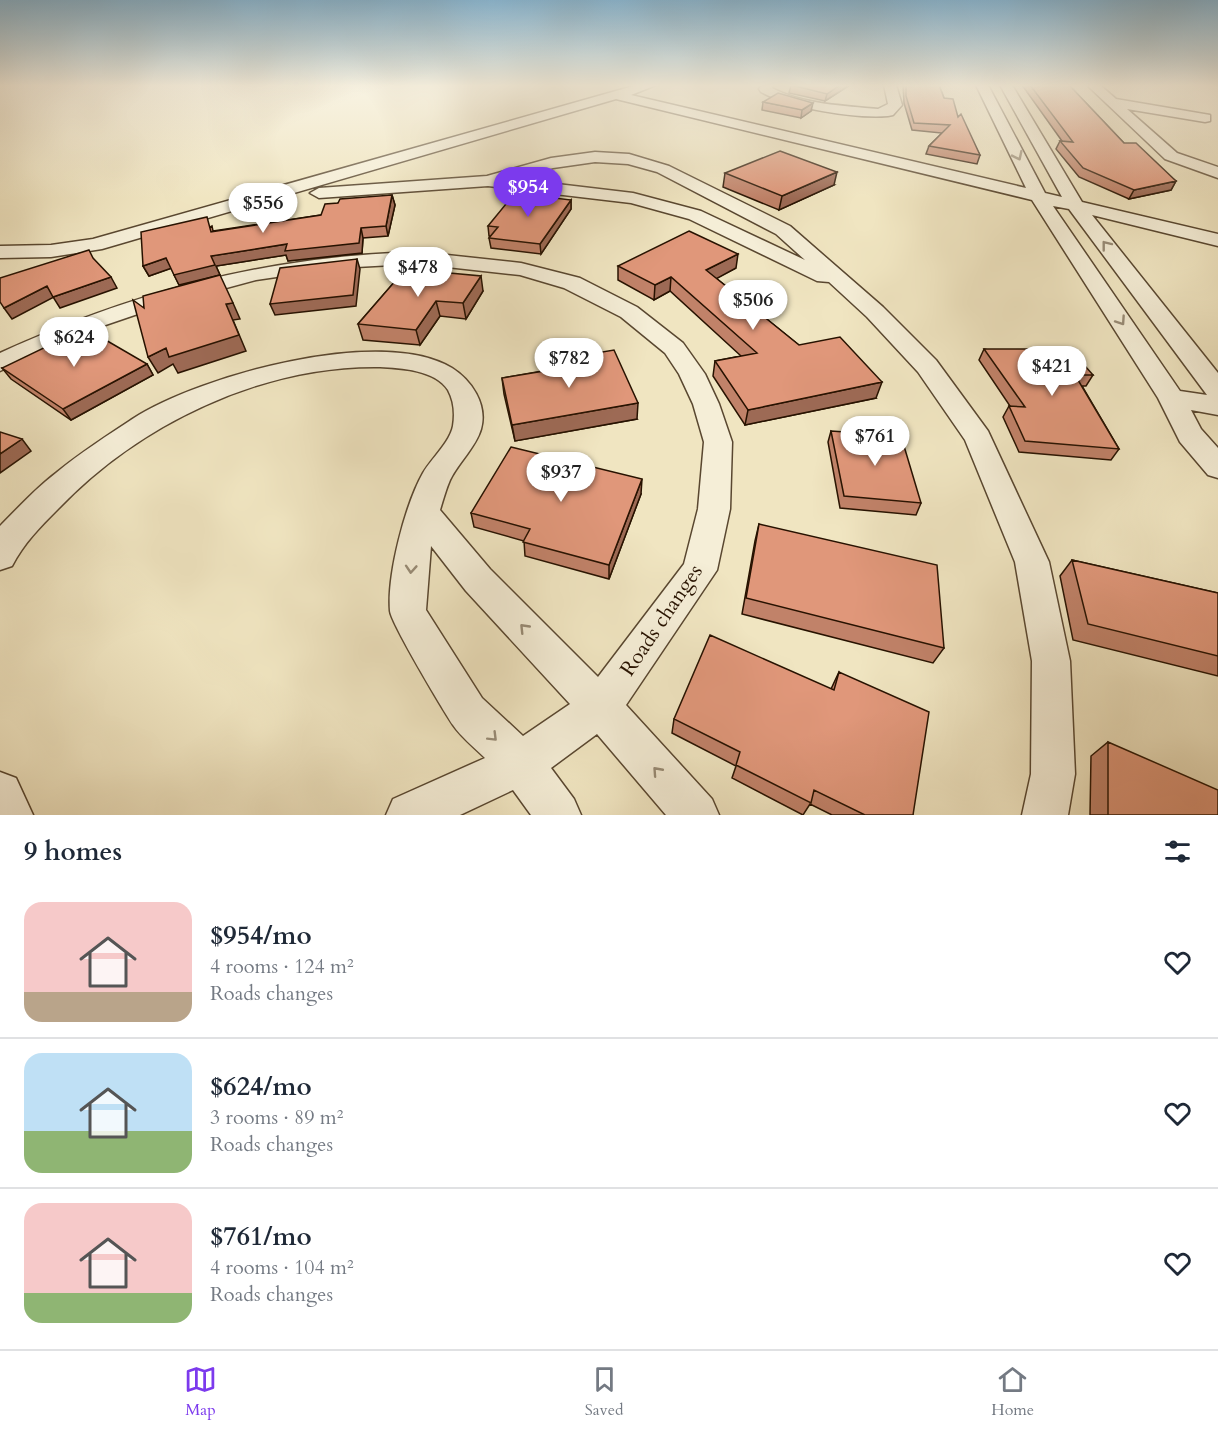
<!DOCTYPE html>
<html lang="en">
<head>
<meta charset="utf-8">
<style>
	body { margin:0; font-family:Cardo,serif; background:#f6f6f7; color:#1f2937; height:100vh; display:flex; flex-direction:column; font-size:22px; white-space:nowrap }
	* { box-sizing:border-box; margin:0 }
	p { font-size:20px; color:#747a83 }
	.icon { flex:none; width:33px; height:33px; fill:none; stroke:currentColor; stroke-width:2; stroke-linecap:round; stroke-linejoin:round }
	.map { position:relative; height:815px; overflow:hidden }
	.drawer { display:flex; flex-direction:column; background:#fff; flex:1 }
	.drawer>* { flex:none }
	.price { position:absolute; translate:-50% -51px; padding:0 14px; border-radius:21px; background:#fff; color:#222; font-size:20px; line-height:39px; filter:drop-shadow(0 2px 3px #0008) }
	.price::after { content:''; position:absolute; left:50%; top:36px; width:18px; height:14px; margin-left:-9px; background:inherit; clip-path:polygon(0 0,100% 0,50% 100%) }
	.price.selected { background:#7c3aed; color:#fff }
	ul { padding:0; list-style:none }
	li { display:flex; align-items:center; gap:18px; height:150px; padding:0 24px }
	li+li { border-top:2px solid #e0e1e3 }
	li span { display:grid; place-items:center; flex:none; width:168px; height:120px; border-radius:18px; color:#555 }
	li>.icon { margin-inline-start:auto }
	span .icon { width:72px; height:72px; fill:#fffc; stroke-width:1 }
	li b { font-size:26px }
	h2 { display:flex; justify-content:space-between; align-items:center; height:72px; padding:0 24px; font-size:26px }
	.tabs { display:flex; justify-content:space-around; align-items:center; height:84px; border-top:2px solid #e0e1e3; background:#fff; font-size:16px; color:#747a83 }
	.tabs a { display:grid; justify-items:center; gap:3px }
	.tabs .selected { color:#7c3aed }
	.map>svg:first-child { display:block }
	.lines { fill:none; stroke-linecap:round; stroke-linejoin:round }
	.minor-casing { stroke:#594730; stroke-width:3 }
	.minor { fill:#f5eed7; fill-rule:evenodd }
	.wall { fill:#c18269; stroke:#271200; stroke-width:1.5 }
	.shaded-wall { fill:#9d6a55; stroke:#271200; stroke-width:1.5 }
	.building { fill:#e0977a; stroke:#271200; stroke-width:1.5 }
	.oneway { stroke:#988b76 }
	.labels { text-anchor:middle; stroke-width:5; stroke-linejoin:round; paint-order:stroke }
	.street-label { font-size:21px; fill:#271200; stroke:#f5eed7 }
</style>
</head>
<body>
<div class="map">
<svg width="1218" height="815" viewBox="0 0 1218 815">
	<rect width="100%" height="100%" fill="#f0e5c1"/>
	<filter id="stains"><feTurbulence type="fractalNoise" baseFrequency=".00333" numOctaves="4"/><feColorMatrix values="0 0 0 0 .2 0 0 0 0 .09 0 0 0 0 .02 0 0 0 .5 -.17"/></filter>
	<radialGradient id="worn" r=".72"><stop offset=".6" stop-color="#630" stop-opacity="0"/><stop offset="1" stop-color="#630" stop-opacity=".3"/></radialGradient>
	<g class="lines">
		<defs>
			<path id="minor" d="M637 85H656L631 95 1026 188 976 85H988L1045 193 1062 197 1000 85H1012L1082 202 1218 234V246L1092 215 1218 373V415L1191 410 1201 429 1218 448V478L1208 475 1180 442 1158 398 1032 200 616 99 102 249 51 257 0 258V246L51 245 93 239ZM1053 206 1069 209 1207 395 1180 391Z
				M762 85H774L772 88C801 104 845 106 878 109L888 104 884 85H896L902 105 893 115 888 116C855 119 789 108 761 92L759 89Z
				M1087 85H1100L1116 99 1210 115V121L1205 122 1127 109 1177 153 1218 167V178L1165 159Z
				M595 152 629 154 669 166 790 226 883 307 936 360 988 431 1049 562 1070 661 1075 774 1068 815H1022L1031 774 1032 661 1015 562 965 440 918 372 867 317 829 282 817 281 689 219 631 203 488 186 319 198 310 193 319 188 487 176 551 158ZM595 162 628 164 657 172 776 234 805 260 701 211 633 193 515 179 553 168Z
				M393 253 447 255 521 263 580 278 637 307 683 343 705 374 719 404 732 442 730 509 717 570 626 705 712 799 719 815H666L597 734 551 768 574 799 581 815H531L513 790 460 815H386L393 799 485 758C474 747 461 737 453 725 443 710 391 623 390 611 387 575 405 505 423 473 431 459 450 442 453 426 455 414 454 401 448 390 435 370 401 368 380 367 262 365 139 424 58 509 40 527 24 543 12 566L0 570V526C18 508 36 488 56 473 80 453 108 435 134 418 200 376 381 325 452 368 471 380 488 404 481 429 476 447 458 463 450 480 446 489 443 500 440 510L490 569 598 677 684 564 698 509 704 442 693 404 679 374 665 353 621 317 564 288 520 275 447 267 393 265 338 268 256 280 167 304 85 332 0 371V353C127 295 253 260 393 253ZM431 546 466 591 570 704 523 736 482 698 426 610Z
				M0 772 16 778 33 815H0Z"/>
		</defs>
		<!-- minor casing -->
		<use href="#minor" class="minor-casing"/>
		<!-- minor -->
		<use href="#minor" class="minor"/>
	</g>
	<!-- wall -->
	<path class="wall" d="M791 85H850L825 101 789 93Z
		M903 85H939L944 98 958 117 980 155 977 164 926 154 929 146 942 133 912 130 904 103Z
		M1022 85H1069L1124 143 1176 181 1171 190 1129 199 1079 177 1056 149 1060 141H1062Z
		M763 102 811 111 801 118 762 110Z
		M725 173 834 185 779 210 723 187Z
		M392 195 395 205 388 236 363 238 362 253 288 261 286 255 216 266 220 275 179 285 171 268 149 276 143 266 212 226 213 231 321 215 338 203Z
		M571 200V209L541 254 491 248 489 238 491 236H489L488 226Z
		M618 266 736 268 716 278 799 345 876 398 745 425 713 376 715 361 741 356 670 291 654 300 618 280Z
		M403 272 483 291 466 319 440 316 420 345 363 340 358 324Z
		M984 349 1093 375 1086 386H1082L1119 449 1111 460 1019 452 1003 417 1009 406H1010L979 360Z
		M554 360 637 419 515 441 504 394 502 378 554 369Z
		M147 364 153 375 71 420 11 379 2 368Z
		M831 431 921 503 916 515 840 508 828 442Z
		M641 494 609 579 525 556 524 541 474 527 471 513Z
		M759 524 944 648 933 663 742 614 755 541Z
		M1072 560 1218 593V676L1073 640 1060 576Z
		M839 672 913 815H832L810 804 803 815 732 778 736 766 672 733 674 719 831 689Z
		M1108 742 1218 815H1090L1091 756Z"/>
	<!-- shaded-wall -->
	<path class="shaded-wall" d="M840 85H850L825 101 827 94Z
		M813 103 811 111 801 118 802 110Z
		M837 172 834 185 779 210 782 196Z
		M1176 181 1171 190 1129 199 1134 190Z
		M392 195 395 205 388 236 386 226Z
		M571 200V209L541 254 540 244Z
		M361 228 363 238 362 253 288 261 286 255 216 266 220 275 179 285 174 275 211 256 287 244Z
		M738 254 736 268 705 285 706 270Z
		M166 258 172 268 149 276 143 266Z
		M357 259 360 269 356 306 275 315 270 304Z
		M481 276 483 291 466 319 463 303Z
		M111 277 117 288 60 308 53 297Z
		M671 277 670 291 654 300 655 285Z
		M47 286 54 297 12 319 4 308Z
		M436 301 440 316 420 345 416 330Z
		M233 303 240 319 233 320 246 351 178 373 173 364 158 373 148 357 166 348 226 304Z
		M147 364 153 375 71 420 63 409Z
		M882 382 876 398 745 425 748 410Z
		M638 403 637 419 515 441 512 425Z
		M22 439 31 451 0 473V454Z
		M642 479 641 494 609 579V565Z"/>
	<!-- building -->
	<path class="building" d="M791 85H840L827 94Z
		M906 85H939L944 98 953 99 958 117 961 114 980 155 929 146 950 125 914 123 906 96Z
		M1030 85H1069L1124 143H1136L1176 181 1134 190 1083 168 1060 141 1073 142Z
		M778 93 813 103 802 110 763 102Z
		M780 151 837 172 782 196 725 173Z
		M515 193 571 200 540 244 489 238 498 227 488 226Z
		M392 195 386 226 361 228 359 243 285 251 287 244 211 256 215 265 174 275 166 258 143 266 141 232 207 217 211 232 321 215 325 204 338 203 340 199Z
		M689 231 738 254 706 270 799 345 840 337 882 382 748 410 715 361 757 353 671 277 655 285 618 266Z
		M89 250 93 258 111 277 53 297 47 286 4 308 0 302V278Z
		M357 259 353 295 270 304 280 268Z
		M403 272 436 275 439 272 481 276 463 303 436 301 416 330 358 324Z
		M220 275 233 303 226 304 239 335 169 357 166 348 148 357 133 300 144 308 143 296Z
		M85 328 147 364 63 409 2 368Z
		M984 349H1070L1093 375H1075L1119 449 1025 441 1009 406 1025 407Z
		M614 350 638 403 512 425 502 378 557 369 554 360Z
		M831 431 901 436 921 503 844 496Z
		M0 432 22 439 0 454Z
		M511 447 642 479 609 565 523 542 530 529 471 513Z
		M759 524 937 565 944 648 746 598Z
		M1072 560 1218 593V656L1088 624Z
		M710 635 834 690 839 672 929 712 913 815H865L814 790 811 803 736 765 740 752 674 719Z
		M1108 742 1218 790V815H1108Z"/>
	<!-- one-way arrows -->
	<defs><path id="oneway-chevron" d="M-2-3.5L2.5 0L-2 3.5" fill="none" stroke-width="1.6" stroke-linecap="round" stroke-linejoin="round" transform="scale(1.5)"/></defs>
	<g class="oneway">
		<use href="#oneway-chevron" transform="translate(1018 156) rotate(64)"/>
		<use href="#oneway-chevron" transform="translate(1106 245) rotate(-128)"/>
		<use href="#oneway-chevron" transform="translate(1121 321) rotate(56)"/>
		<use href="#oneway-chevron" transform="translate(411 569) rotate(94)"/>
		<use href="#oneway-chevron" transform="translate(524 628) rotate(-134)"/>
		<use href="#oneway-chevron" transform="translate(493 737) rotate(45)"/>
		<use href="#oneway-chevron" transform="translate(657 771) rotate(-132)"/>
	</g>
	<!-- sky -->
	<linearGradient id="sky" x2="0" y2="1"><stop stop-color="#89b8d5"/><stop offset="0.43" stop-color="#f8f3e3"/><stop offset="1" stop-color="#f8f3e3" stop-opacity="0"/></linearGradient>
	<rect width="1218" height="199" fill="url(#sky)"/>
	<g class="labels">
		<!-- street labels -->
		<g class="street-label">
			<text transform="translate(661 620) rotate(-56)" y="7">Roads changes</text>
		</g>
	</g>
	<rect width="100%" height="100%" filter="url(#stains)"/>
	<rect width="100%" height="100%" fill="url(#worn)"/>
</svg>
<b class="price selected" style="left:528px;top:218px">$954</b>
<b class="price" style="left:263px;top:234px">$556</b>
<b class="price" style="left:418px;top:298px">$478</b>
<b class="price" style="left:753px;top:331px">$506</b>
<b class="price" style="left:74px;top:368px">$624</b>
<b class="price" style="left:569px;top:389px">$782</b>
<b class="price" style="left:1052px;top:397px">$421</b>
<b class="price" style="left:875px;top:467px">$761</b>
<b class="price" style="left:561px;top:503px">$937</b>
</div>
<section class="drawer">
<h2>9 homes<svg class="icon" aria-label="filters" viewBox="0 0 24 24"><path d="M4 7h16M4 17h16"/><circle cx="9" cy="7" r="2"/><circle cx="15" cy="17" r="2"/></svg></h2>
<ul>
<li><span style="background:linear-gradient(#f6c9c9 75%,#b9a48a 0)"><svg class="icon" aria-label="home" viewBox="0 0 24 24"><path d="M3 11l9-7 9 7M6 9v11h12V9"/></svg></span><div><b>$954/mo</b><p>4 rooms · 124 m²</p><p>Roads changes</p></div><svg class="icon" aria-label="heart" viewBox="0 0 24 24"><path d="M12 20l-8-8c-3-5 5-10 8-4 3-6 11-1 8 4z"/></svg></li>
<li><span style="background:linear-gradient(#bfe0f5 65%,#8fb573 0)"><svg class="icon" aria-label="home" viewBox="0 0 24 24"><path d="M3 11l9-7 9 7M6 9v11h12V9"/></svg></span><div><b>$624/mo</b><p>3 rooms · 89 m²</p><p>Roads changes</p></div><svg class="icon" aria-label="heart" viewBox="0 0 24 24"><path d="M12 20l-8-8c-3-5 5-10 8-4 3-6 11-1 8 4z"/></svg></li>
<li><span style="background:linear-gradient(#f6c9c9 75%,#8fb573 0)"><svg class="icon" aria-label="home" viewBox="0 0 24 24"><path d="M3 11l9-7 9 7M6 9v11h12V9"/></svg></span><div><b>$761/mo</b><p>4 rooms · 104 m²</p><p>Roads changes</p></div><svg class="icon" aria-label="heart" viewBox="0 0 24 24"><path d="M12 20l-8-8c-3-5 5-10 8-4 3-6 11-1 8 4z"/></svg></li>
</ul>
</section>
<nav class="tabs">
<a class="selected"><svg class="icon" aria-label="map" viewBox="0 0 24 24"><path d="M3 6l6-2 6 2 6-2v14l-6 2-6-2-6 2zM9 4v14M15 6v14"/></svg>Map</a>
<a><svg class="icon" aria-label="saved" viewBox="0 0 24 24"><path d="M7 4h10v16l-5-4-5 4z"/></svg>Saved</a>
<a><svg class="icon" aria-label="home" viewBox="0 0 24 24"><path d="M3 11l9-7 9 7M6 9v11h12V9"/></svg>Home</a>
</nav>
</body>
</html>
